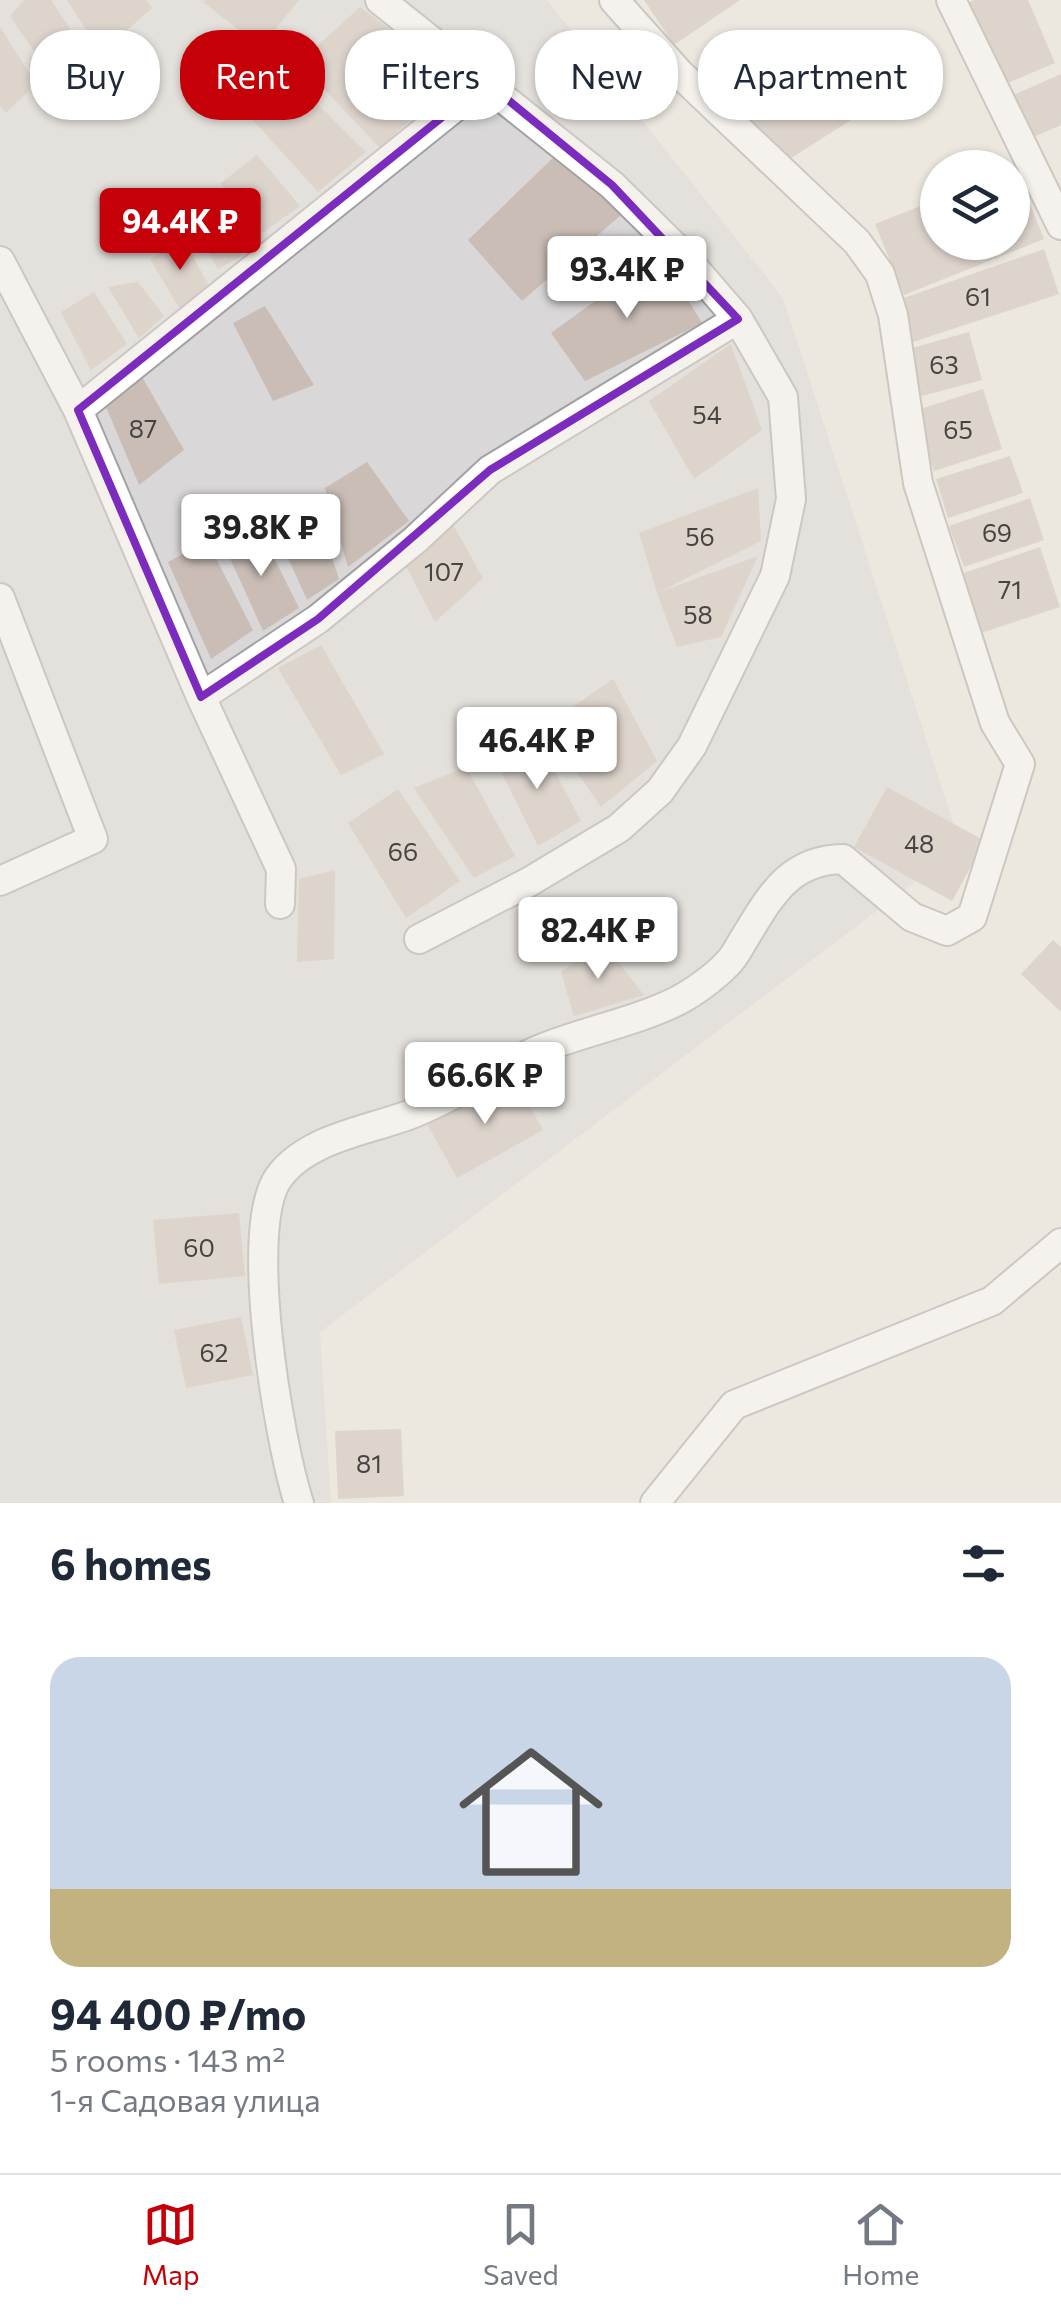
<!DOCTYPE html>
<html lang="en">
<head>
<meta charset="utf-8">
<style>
	body { margin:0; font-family:Commissioner,sans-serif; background:#f2f2f3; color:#1f2937; height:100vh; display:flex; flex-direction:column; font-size:38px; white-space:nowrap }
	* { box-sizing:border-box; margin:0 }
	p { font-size:32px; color:#747a83 }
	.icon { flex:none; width:55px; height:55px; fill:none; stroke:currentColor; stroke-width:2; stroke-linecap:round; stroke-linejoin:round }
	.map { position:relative; height:1503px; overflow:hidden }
	.side { display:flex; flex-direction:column; background:#fff; flex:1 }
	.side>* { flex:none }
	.top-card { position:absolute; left:30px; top:30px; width:1002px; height:90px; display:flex; gap:20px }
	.controls { position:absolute; left:920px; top:150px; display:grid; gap:20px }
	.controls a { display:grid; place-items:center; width:110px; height:110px; border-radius:50%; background:#fff; box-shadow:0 2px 8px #0004; font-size:50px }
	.price { position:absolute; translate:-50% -85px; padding:0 22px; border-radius:10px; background:#fff; color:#222; font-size:32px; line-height:65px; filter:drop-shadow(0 2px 5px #0008) }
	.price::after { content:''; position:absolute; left:50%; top:60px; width:30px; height:22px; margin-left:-15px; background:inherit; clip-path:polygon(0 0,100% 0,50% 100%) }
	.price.current { background:#c50009; color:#fff }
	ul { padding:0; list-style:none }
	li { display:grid; align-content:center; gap:20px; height:530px; padding:0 50px }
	li span { display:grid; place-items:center; height:310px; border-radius:30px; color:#555 }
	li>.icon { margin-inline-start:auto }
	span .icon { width:180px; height:180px; fill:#fffc; stroke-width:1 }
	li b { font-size:42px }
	h2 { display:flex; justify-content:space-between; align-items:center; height:120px; padding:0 50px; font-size:42px }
	.pill { padding:0 35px; border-radius:40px; background:#fff; box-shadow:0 2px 8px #0004; font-size:35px; line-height:90px }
	.pill.current { background:#c50009; color:#fff }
	.menu { display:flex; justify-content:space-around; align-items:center; height:140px; border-top:2px solid #e0e1e3; background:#fff; font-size:28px; color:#747a83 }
	.menu a { display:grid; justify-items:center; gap:5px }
	.menu .current { color:#c50009 }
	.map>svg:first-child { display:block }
	.residential { fill:#d9d7d7 }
	.building { fill:#c9bdb5 }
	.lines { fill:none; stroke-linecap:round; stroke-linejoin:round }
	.minor-casing { stroke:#a2a2a2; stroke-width:32 }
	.minor { stroke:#fff; stroke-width:28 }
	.marked { fill:none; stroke:#7b2cbf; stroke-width:8; stroke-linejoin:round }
	.labels { text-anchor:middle; stroke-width:9; stroke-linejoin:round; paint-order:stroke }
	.number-label { font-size:25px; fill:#464442 }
</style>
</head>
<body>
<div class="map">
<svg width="1061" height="1503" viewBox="0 0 1061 1503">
	<rect width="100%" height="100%" fill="#ede8df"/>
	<!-- residential -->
	<path class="residential" d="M0 0H547L783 298 961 847 320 1332 331 1503H0Z"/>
	<!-- building -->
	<path class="building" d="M24 0H51L84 50 51 76 10 16Z
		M67 0H146L152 8 101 53Z
		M205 0H299L261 47 203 2Z
		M644 0H740L674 45Z
		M974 0H1028L1055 63 1003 85 968 3Z
		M360 7 455 79 380 148 299 63Z
		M0 27 36 84 6 113 0 106Z
		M838 35 881 101 780 165 738 99Z
		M276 63 366 152 318 192 232 97Z
		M1061 74V125L1029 139 1009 97Z
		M257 155 300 206 262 233 221 183Z
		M556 155 621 215 522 301 468 240Z
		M1013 163 1044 239 904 295 875 224 938 199V242H1012Z
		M220 214 242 256 218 269 194 230Z
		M183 238 209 286 180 309 150 259Z
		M1044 249 1059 294 910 343 898 300Z
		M660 254 702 323 585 381 551 333Z
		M138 282 164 316 139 338 108 287Z
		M94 292 127 344 91 370 61 312Z
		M265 306 314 385 273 401 233 323Z
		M969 332 982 380 918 397 905 350Z
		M731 344 762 430 694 479 649 401Z
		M141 375 184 450 139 485 106 407Z
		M983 389 1002 449 934 471 914 411Z
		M1010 456 1023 493 948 518 936 479Z
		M367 462 409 521 348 567 325 488Z
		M758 488 761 541 657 593 758 556 721 637 677 647 657 593 639 533Z
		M312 496 339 579 307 600 271 520Z
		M1030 498 1044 540 964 567 949 526Z
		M452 523 483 578 435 622 406 566Z
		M259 528 299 608 263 631 224 545Z
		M207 541 253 630 211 659 168 562Z
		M1040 547 1060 607 981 633 961 574Z
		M321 645 384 754 341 775 278 668Z
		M613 679 657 761 601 807 545 726Z
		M540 744 581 821 538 846 492 753Z
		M466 767 515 856 474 878 414 788Z
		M887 787 985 841 952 901 854 847Z
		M398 789 460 881 406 918 348 823Z
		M335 870 334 959 297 962 299 879Z
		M1053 940 1061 947V1012L1021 974Z
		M602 941 644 995 574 1016 561 972Z
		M512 1075 543 1130 457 1178 427 1124Z
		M239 1213 245 1276 159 1284 153 1220Z
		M241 1317 253 1375 186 1388 174 1330Z
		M401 1429 404 1496 338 1499 335 1431Z"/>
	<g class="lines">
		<defs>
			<path id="minor" d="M380 0 612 185 682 254 738 319 783 397 791 499 775 576 692 746 660 791 619 828 529 882 419 939
				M951 0 1061 225
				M0 261 78 410 201 697 281 869 280 904
				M78 410 486 82
				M0 598 93 839 0 881
				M201 697 318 619 415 540 490 470 738 319
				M299 1503C279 1442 242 1227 279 1177 308 1137 372 1130 414 1113 456 1096 495 1070 536 1051 582 1031 634 1023 679 1000 694 992 715 977 727 964 734 958 739 947 744 939 770 897 788 860 843 859L912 917 947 931 972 917 1020 764 995 723 918 483 893 315 880 274 857 242 679 73 614 0
				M655 1503 734 1405 992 1301 1061 1243"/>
		</defs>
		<!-- minor casing -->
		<use href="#minor" class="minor-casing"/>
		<!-- minor -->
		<use href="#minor" class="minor"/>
	</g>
	<!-- marked area -->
	<path d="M0 0H1061V1503H0ZM486 82 612 185 738 319 490 470 318 619 201 697 78 410Z" fill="#ede8df" fill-opacity=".55" fill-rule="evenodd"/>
	<path class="marked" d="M486 82 612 185 738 319 490 470 318 619 201 697 78 410Z"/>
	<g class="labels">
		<!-- number labels -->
		<g class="number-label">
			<text x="978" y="306">61</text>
			<text x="944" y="374">63</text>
			<text x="707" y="424">54</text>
			<text x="143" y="438">87</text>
			<text x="958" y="439">65</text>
			<text x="997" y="542">69</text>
			<text x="700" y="546">56</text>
			<text x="444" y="581">107</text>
			<text x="1010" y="599">71</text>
			<text x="698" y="624">58</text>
			<text x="919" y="853">48</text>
			<text x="403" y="861">66</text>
			<text x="199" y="1257">60</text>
			<text x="214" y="1362">62</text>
			<text x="369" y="1473">81</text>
		</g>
	</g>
</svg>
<div class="controls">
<a><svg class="icon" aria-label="layers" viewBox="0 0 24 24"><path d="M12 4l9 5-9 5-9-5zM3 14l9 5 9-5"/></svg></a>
</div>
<b class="price current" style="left:180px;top:273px">94.4K ₽</b>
<b class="price" style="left:627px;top:321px">93.4K ₽</b>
<b class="price" style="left:261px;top:579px">39.8K ₽</b>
<b class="price" style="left:537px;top:792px">46.4K ₽</b>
<b class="price" style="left:598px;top:982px">82.4K ₽</b>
<b class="price" style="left:485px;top:1127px">66.6K ₽</b>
<div class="top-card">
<a class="pill">Buy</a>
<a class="pill current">Rent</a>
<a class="pill">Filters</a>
<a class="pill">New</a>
<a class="pill">Apartment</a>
</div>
</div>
<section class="side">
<h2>6 homes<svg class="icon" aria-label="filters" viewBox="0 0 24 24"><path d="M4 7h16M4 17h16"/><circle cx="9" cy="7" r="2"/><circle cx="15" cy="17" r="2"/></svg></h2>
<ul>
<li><span style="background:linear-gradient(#c9d6e8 75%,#c2b280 0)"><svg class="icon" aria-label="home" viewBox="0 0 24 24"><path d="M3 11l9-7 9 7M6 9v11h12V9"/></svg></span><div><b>94 400 ₽/mo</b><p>5 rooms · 143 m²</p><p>1-я Садовая улица</p></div></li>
</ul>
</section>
<nav class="menu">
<a class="current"><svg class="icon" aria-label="map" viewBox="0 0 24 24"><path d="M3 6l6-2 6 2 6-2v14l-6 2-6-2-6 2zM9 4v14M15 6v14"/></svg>Map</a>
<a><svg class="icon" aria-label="saved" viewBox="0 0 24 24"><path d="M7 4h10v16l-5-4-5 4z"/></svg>Saved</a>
<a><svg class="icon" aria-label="home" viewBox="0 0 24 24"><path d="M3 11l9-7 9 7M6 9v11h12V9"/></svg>Home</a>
</nav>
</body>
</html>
